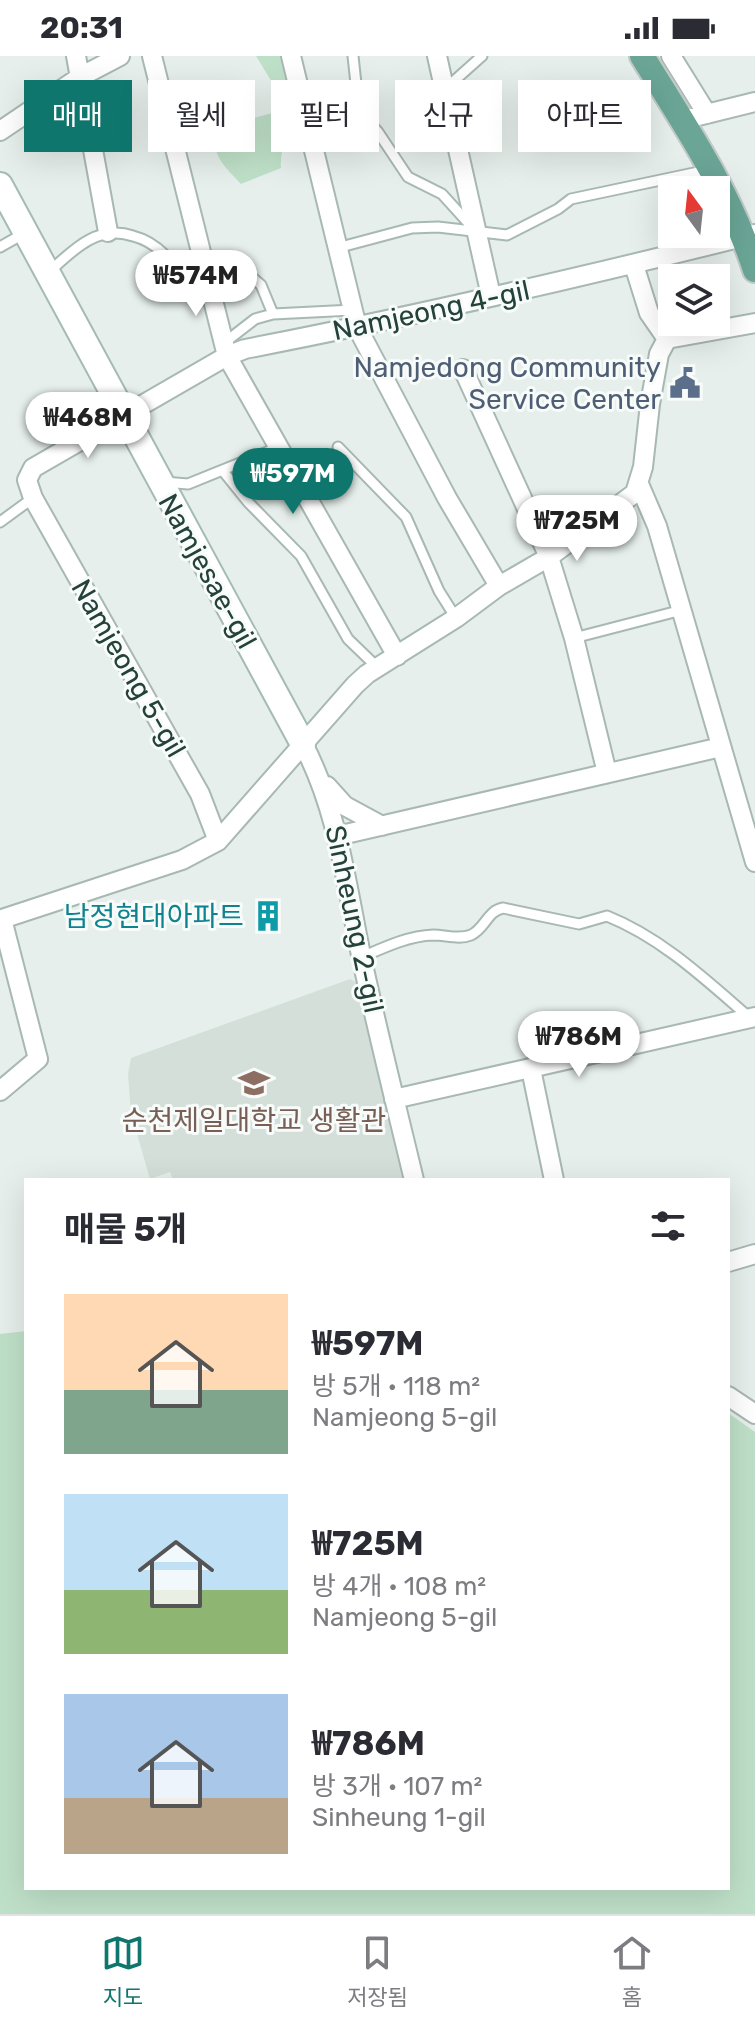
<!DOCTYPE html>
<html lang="ko">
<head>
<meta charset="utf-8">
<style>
	body { margin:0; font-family:Rubik,"Noto Sans KR",sans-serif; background:#f2f2f3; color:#2b2b33; height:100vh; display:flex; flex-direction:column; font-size:30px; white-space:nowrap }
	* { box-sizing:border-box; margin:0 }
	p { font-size:26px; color:#7c7c81 }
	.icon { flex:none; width:44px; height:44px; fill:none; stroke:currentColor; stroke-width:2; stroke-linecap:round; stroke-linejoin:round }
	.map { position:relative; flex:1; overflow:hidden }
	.side { position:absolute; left:24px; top:1122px; width:706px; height:712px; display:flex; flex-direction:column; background:#fff; border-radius:0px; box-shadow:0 8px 32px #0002 }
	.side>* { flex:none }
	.top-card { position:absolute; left:24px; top:24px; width:708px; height:72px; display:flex; gap:16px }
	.needle { width:52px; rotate:345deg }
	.controls { position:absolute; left:658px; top:120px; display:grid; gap:16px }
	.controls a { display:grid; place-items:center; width:72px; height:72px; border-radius:0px; background:#fff; box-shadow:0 8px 32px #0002; font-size:40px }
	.price { position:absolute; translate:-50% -68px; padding:0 18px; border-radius:28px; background:#fff; color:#222; font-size:26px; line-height:52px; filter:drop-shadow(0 2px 4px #0008) }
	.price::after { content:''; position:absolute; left:50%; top:48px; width:24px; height:18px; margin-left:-12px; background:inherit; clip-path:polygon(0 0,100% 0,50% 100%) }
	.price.active { background:#0f766e; color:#fff }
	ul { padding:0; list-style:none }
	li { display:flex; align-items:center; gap:24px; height:200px; padding:0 40px }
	li span { display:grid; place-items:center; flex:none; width:224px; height:160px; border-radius:0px; color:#555 }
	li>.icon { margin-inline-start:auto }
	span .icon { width:96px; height:96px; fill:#fffc; stroke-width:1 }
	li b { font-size:34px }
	h2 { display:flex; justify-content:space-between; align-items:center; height:96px; padding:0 40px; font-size:34px }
	.pill { padding:0 28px; border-radius:0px; background:#fff; box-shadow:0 8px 32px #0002; font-size:28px; line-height:72px }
	.pill.active { background:#0f766e; color:#fff }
	.status { display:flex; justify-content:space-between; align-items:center; height:56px; padding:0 40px; background:#fff; direction:ltr }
	.status svg { height:22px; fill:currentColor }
	.tab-bar { display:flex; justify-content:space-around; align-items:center; height:112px; border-top:2px solid #e1e1e2; background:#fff; font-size:22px; color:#7c7c81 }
	.tab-bar a { display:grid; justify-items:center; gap:4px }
	.tab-bar .active { color:#0f766e }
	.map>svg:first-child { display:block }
	.built { fill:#d4dfda }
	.green { fill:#bfe0c8 }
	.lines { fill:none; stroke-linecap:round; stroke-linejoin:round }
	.lane-casing { stroke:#a8b8b2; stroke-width:13 }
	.street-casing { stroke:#a8b8b2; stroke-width:22 }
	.secondary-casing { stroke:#a4bbb3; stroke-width:28 }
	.primary-casing { stroke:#c2cac8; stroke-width:28 }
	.lane { stroke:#fff; stroke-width:9 }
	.street { stroke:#fff; stroke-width:18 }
	.secondary { stroke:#fff; stroke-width:24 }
	.primary { stroke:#6aa596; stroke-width:24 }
	.labels { text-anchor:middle; stroke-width:6; stroke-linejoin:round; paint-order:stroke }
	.street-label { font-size:28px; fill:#24423a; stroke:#f7fbf9 }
	.service-label { font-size:28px; fill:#4e5e75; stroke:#f7fbf9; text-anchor:end }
	.culture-label { font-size:28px; fill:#0d838f; stroke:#f7fbf9; text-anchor:end }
	.education-label { font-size:28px; fill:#785e54; stroke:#f7fbf9 }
</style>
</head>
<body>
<div class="status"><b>20:31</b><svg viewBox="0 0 49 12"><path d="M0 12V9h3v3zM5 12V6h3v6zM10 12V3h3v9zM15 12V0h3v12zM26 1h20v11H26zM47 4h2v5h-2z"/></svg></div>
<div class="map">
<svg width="755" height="1858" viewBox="0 0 755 1858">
	<rect width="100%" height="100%" fill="#e6efeb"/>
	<!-- built -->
	<path class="built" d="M350 923 359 928 383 1036 408 1124H173L170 1116 150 1123 131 1057 128 1018 131 1002Z"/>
	<!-- green -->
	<path class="green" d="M256 0H285L294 45 281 41Z
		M290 52 293 56C292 77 279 91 281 112L241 128C226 111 209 99 218 76L229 69Z
		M26 1275V1832H728V1357L755 1376V1858H0V1278Z"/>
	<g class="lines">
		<defs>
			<path id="lane" d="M353 0 357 37 366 63 378 76 408 121 442 138 471 170
				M445 33 482 0
				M0 191 23 178
				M337 192 412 172 438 171 507 179 558 153 571 143 708 114
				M48 217C73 194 97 168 133 180 145 183 156 190 165 199 171 206 178 217 188 217 203 218 216 208 228 201L261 229 273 258
				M224 287 255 263 273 258 353 254
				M338 391 406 461 439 535 456 562
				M223 415 248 446 301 500 348 583 378 612
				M164 426 188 428 277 392
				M0 466 33 442
				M574 582 682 554
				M362 901C385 891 408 880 433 879 446 879 459 884 471 879 485 873 487 855 503 852L579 868 607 860C662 882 706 924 750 962"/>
			<path id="street" d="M76 0 108 176
				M152 0 227 300 397 600
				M291 0 357 271 447 442 499 530
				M437 0 491 240
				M671 0 707 58
				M682 64 755 46
				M0 75 80 21 120 0
				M634 209 649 257 667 283
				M463 313 549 501 574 582 607 717
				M639 428 657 470 755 806
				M303 688C338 754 346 827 361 899 377 974 396 1049 414 1124
				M327 730 345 750 382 770
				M337 780 721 691
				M218 785 200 738 33 442 27 424 33 412 227 300 245 293C416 260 586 220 755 178
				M531 1013 554 1124
				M0 1035 38 1003 2 863 182 804 218 785 355 629 367 618 456 562 499 530 549 501 635 437 643 411 650 348 659 298 667 283 755 267
				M394 1043 755 961
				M728 1206 755 1198
				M728 1340 755 1358"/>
			<path id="secondary" d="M0 129 303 688"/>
			<path id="primary" d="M642 0C685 69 730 136 755 214"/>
		</defs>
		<!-- lane casing -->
		<use href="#lane" class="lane-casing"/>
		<!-- street casing -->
		<use href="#street" class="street-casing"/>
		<!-- secondary casing -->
		<use href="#secondary" class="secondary-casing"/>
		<!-- primary casing -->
		<use href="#primary" class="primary-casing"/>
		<!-- lane -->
		<use href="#lane" class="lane"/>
		<!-- street -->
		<use href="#street" class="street"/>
		<!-- secondary -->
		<use href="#secondary" class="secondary"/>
		<!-- primary -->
		<use href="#primary" class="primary"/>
	</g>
	<!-- icons -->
	<defs>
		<symbol id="civic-bare" viewBox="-9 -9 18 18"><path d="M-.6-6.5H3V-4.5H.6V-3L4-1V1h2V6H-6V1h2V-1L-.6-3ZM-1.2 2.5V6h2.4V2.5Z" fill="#5c6f8a" stroke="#f7fbf9" stroke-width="2.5" paint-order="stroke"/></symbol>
		<symbol id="building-bare" viewBox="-9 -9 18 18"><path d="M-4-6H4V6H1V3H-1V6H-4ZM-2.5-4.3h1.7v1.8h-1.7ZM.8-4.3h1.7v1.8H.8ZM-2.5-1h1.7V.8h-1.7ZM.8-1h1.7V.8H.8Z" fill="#0f9aa8" stroke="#f7fbf9" stroke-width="2.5" paint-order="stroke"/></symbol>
		<symbol id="university-bare" viewBox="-9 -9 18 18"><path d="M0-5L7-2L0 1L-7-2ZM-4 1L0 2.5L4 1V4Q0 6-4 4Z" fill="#8d6e63" stroke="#f7fbf9" stroke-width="2.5" paint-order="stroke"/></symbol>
	</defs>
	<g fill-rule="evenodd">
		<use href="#civic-bare" x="663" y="305" width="44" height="44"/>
		<use href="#building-bare" x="246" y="838" width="44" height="44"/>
		<use href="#university-bare" x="232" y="1005" width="44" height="44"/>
	</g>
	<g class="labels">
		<!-- street labels -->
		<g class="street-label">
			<text transform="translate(431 254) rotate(-12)" y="10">Namjeong 4-gil</text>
			<text transform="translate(208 515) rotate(61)" y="10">Namjesae-gil</text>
			<text transform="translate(129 612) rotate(60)" y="10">Namjeong 5-gil</text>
			<text transform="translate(355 863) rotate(78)" y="10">Sinheung 2-gil</text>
		</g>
		<!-- service labels -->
		<g class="service-label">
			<text x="661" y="321">Namjedong Community<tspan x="661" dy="32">Service Center</tspan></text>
		</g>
		<!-- culture labels -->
		<g class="culture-label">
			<text x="244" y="870">남정현대아파트</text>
		</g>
		<!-- education labels -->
		<g class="education-label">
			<text x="254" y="1074">순천제일대학교 생활관</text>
		</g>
	</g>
</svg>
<div class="controls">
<a><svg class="needle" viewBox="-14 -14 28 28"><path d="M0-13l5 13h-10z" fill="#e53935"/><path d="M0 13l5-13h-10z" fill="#7c7c81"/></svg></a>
<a><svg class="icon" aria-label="layers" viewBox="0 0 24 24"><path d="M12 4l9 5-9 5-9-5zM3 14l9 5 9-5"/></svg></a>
</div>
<b class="price" style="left:196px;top:262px">₩574M</b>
<b class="price" style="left:88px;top:404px">₩468M</b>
<b class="price active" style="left:293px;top:460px">₩597M</b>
<b class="price" style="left:577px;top:507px">₩725M</b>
<b class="price" style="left:579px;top:1023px">₩786M</b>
<div class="top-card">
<a class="pill active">매매</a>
<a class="pill">월세</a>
<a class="pill">필터</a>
<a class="pill">신규</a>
<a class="pill">아파트</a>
</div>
<section class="side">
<h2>매물 5개<svg class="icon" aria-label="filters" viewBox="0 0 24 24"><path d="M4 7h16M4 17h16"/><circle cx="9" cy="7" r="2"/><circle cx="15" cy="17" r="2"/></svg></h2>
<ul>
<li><span style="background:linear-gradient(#ffd9b3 60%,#7fa58c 0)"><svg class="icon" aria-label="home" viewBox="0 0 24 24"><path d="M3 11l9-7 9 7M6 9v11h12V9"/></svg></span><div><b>₩597M</b><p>방 5개 · 118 m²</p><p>Namjeong 5-gil</p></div></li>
<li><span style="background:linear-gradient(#bfe0f5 60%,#8fb573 0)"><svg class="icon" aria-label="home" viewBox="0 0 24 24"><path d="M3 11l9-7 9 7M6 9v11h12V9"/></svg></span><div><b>₩725M</b><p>방 4개 · 108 m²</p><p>Namjeong 5-gil</p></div></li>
<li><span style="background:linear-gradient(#a9c7e8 65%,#b9a48a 0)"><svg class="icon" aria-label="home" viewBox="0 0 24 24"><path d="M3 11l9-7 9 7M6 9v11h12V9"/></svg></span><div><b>₩786M</b><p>방 3개 · 107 m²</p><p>Sinheung 1-gil</p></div></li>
</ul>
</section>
</div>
<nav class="tab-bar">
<a class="active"><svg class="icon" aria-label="map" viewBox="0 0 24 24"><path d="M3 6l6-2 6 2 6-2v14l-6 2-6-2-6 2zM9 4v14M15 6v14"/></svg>지도</a>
<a><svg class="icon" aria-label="saved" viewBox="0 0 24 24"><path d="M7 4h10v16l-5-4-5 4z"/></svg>저장됨</a>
<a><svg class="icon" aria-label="home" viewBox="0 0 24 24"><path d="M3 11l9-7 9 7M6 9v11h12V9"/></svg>홈</a>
</nav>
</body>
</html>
